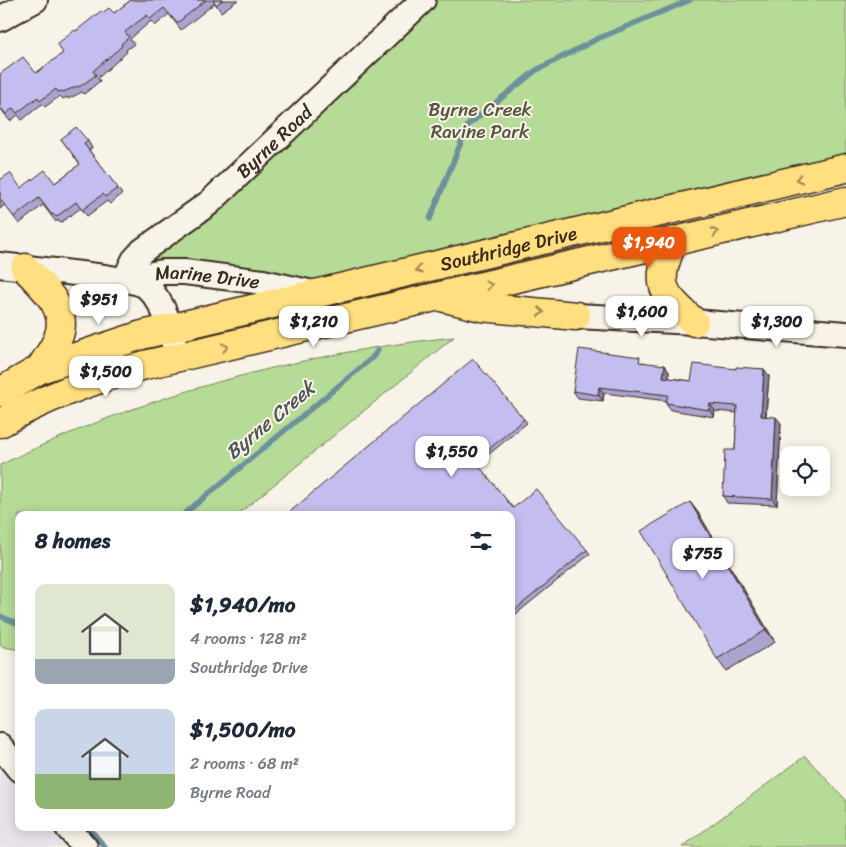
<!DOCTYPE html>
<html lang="en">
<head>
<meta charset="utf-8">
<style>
	body { margin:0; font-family:Sriracha,sans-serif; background:#f6f6f7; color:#1f2937; height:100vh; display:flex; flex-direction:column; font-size:19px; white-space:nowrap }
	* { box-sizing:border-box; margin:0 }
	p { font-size:16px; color:#747a83 }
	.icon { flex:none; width:28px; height:28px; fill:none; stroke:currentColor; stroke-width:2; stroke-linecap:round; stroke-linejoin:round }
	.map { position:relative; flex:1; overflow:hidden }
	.drawer { position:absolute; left:15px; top:511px; width:500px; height:320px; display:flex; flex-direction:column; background:#fff; border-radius:10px; box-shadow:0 2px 12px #0003 }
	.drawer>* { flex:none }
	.controls { position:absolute; left:780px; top:446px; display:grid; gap:10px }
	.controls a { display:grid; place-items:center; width:50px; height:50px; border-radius:10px; background:#fff; box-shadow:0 2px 12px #0003; font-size:25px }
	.price { position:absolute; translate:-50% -42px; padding:0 11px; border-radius:10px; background:#fff; color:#222; font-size:16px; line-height:32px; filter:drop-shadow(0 1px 2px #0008) }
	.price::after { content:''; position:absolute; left:50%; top:30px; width:15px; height:11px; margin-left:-8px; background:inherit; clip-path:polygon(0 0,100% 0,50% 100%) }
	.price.selected { background:#ea580c; color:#fff }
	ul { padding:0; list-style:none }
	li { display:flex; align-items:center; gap:15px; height:125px; padding:0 20px }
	li span { display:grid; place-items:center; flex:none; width:140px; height:100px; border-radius:10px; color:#555 }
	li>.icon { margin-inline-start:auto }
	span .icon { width:60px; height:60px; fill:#fffc; stroke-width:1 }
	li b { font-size:21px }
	h2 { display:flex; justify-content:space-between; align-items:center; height:60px; padding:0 20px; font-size:21px }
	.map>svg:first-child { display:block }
	.built { fill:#e8e3ea }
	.green { fill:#b5db97; stroke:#78825a }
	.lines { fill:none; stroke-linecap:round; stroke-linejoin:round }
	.stream { stroke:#6c919a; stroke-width:5.5 }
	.minor-casing { stroke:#3b2a1e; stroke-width:28 }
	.major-casing { stroke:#3b2a1e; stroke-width:31 }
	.minor { stroke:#f7f3e8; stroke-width:24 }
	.major { stroke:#ffdf80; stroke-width:28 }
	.wall { fill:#a9a3ce; stroke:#3b2a1e }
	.shaded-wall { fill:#8984a7; stroke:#3b2a1e }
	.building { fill:#c4bdef; stroke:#3b2a1e }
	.oneway { stroke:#9d844f }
	.labels { text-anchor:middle; stroke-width:4; stroke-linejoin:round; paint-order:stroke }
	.park-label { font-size:19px; fill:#5a563c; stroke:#f7f3e8 }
	.street-label { font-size:19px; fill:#3b2a1e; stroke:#f7f3e8 }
	.water-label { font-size:20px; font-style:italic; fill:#4f5552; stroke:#f7f3e8 }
</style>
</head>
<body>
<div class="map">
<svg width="846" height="847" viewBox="0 0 846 847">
	<rect width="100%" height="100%" fill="#f7f3e8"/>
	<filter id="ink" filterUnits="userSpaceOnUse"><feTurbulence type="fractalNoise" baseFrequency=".02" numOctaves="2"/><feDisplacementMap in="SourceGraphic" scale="10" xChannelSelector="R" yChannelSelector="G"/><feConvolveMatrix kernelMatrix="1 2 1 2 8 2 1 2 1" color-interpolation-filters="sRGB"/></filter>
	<g filter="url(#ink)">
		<!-- built -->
		<path class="built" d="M0 762 19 785V828H54L70 847H0Z"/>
		<!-- green -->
		<path class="green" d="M434 0H846V154L313 281 150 263 148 261Z
			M454 337 237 515H19V650L0 646V465C139 396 300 353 454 337Z
			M805 756 846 800V847H682Z"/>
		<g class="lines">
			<!-- stream -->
			<path class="stream" d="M430 219 468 125 535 71 597 39 690 0
				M183 515 372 358 378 350
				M0 616 19 624
				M19 743V744
				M89 828 105 847"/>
			<defs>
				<g id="minor">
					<path d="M0 19 35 0"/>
					<path d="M0 265C23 268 137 277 148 288 167 306 172 334 177 358"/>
					<path id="s1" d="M125 279 134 260 142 251 209 203 423 0"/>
					<path id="s2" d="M126 279 163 272H185L263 282 317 294"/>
					<path d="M576 316 694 322 846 334"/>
					<path d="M0 746 19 769"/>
					<path d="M68 828 85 847"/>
				</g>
				<g id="major">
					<path d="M673 242C654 285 661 292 694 322"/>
					<path d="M25 268C42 286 70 309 58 338 54 349 46 359 40 369"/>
					<path d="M445 298 481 307 576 316"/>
					<path id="s3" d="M0 392 40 369 142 335 846 168"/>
					<path d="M0 423C46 397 94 379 145 365L846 201"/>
				</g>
			</defs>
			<!-- minor casing -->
			<use href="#minor" class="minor-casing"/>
			<!-- major casing -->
			<use href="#major" class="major-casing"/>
			<!-- minor -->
			<use href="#minor" class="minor"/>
			<!-- major -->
			<use href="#major" class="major"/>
		</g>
		<!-- wall -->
		<path class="wall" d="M131 0H238L221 12 215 3 181 30 169 14 155 26 151 21 130 39 134 44 126 50 127 52 98 78 100 81 84 94 82 92 68 99 67 97 63 99 60 96 45 107 42 104 22 120 18 115 10 121 0 108V74L36 73 63 53 76 31 102 13H114Z
			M61 139 88 141 92 148 89 150 122 194 110 204 107 201 87 216 81 208 60 223 58 220 56 222 43 205 19 224 5 205 0 209V180L21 188 55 183 80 164Z
			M643 362 669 372V378L691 381 736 369H764L769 376 766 416 781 423 777 505 727 503 723 496 735 450 737 413 715 411 714 417 671 410 666 403 667 401 604 393 603 401 578 398 573 391Z
			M524 419 527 423 477 464 513 508 587 550 590 554 511 618V515H286Z
			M690 502 699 514 775 642 726 671 717 659Z"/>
		<!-- shaded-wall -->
		<path class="shaded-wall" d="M665 365 669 372 668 384 663 377Z
			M764 369 769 376 765 423 761 416Z
			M599 387 604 393 603 401 598 395Z
			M710 404 715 411 714 417 709 410Z
			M776 417 781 423 777 505 772 499Z
			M690 502 699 514 775 642 766 630Z"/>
		<!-- building -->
		<path class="building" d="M131 0H206L177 23 164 8 150 19 147 15 125 32 129 37 121 44 122 46 93 71 96 75 79 87 78 86 63 92 62 91 58 92 56 89 40 101 38 97 17 113 13 108 6 114 0 107V74L23 57 36 73 63 53 57 44 75 30 76 31 101 11 102 13 109 8 114 13Z
			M213 0H223L216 5Z
			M76 127 88 141 84 144 118 188 105 197 103 194 82 210 76 202 56 217 53 214 52 215 39 198 14 217 0 199V180L10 173 21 188 45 170 55 183 80 164 61 139Z
			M579 349 640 357 639 362 665 365 663 377 691 381 694 364 736 369V367L764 369 761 416 776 417 772 499 723 496 725 450H735L737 406 710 404 709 410 666 403 668 395 599 387 598 395 573 391Z
			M473 359 524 419 475 461 513 508 536 489 587 550 511 613V515H286Z
			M690 502 766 630 717 659 641 531Z"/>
		<!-- one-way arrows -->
		<defs><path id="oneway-chevron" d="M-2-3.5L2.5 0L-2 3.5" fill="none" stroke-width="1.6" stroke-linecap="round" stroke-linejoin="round" transform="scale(1.25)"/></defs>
		<g class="oneway">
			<use href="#oneway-chevron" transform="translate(799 179) rotate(167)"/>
			<use href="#oneway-chevron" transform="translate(715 232) rotate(-13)"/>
			<use href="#oneway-chevron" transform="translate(419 270) rotate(167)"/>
			<use href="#oneway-chevron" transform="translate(489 285) rotate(-13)"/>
			<use href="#oneway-chevron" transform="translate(541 312) rotate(5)"/>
			<use href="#oneway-chevron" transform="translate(225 347) rotate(-13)"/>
		</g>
	</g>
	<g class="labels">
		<!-- park labels -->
		<g class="park-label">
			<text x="480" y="116">Byrne Creek<tspan x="480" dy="22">Ravine Park</tspan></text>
		</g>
		<!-- street labels -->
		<g class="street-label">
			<text dy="7" stroke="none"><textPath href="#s1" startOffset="205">Byrne Road</textPath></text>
			<text dy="7" stroke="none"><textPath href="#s3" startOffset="530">Southridge Drive</textPath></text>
			<text dy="7" stroke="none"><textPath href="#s2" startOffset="82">Marine Drive</textPath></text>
		</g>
		<!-- water labels -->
		<g class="water-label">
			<text transform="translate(270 420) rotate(-40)" y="7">Byrne Creek</text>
		</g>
	</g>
</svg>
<div class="controls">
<a><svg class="icon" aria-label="locate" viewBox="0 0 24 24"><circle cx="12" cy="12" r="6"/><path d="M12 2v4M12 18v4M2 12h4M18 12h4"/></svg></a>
</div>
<b class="price selected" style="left:649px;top:269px">$1,940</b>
<b class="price" style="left:99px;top:326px">$951</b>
<b class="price" style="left:642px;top:338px">$1,600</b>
<b class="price" style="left:314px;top:348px">$1,210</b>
<b class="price" style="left:777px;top:348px">$1,300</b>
<b class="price" style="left:106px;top:398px">$1,500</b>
<b class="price" style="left:452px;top:478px">$1,550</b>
<b class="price" style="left:703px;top:580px">$755</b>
<section class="drawer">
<h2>8 homes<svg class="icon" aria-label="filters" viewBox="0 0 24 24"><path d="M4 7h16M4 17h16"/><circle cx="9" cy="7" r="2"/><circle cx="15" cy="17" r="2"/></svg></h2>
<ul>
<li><span style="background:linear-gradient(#dfe7d0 75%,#9aa5b1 0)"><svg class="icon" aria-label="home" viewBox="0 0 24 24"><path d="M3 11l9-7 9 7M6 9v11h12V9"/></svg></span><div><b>$1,940/mo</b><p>4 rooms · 128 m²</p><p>Southridge Drive</p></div></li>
<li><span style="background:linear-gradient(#c9d6e8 65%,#8fb573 0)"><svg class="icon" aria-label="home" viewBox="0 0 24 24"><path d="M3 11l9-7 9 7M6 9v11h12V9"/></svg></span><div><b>$1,500/mo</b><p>2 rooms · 68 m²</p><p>Byrne Road</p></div></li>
</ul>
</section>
</div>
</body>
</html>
